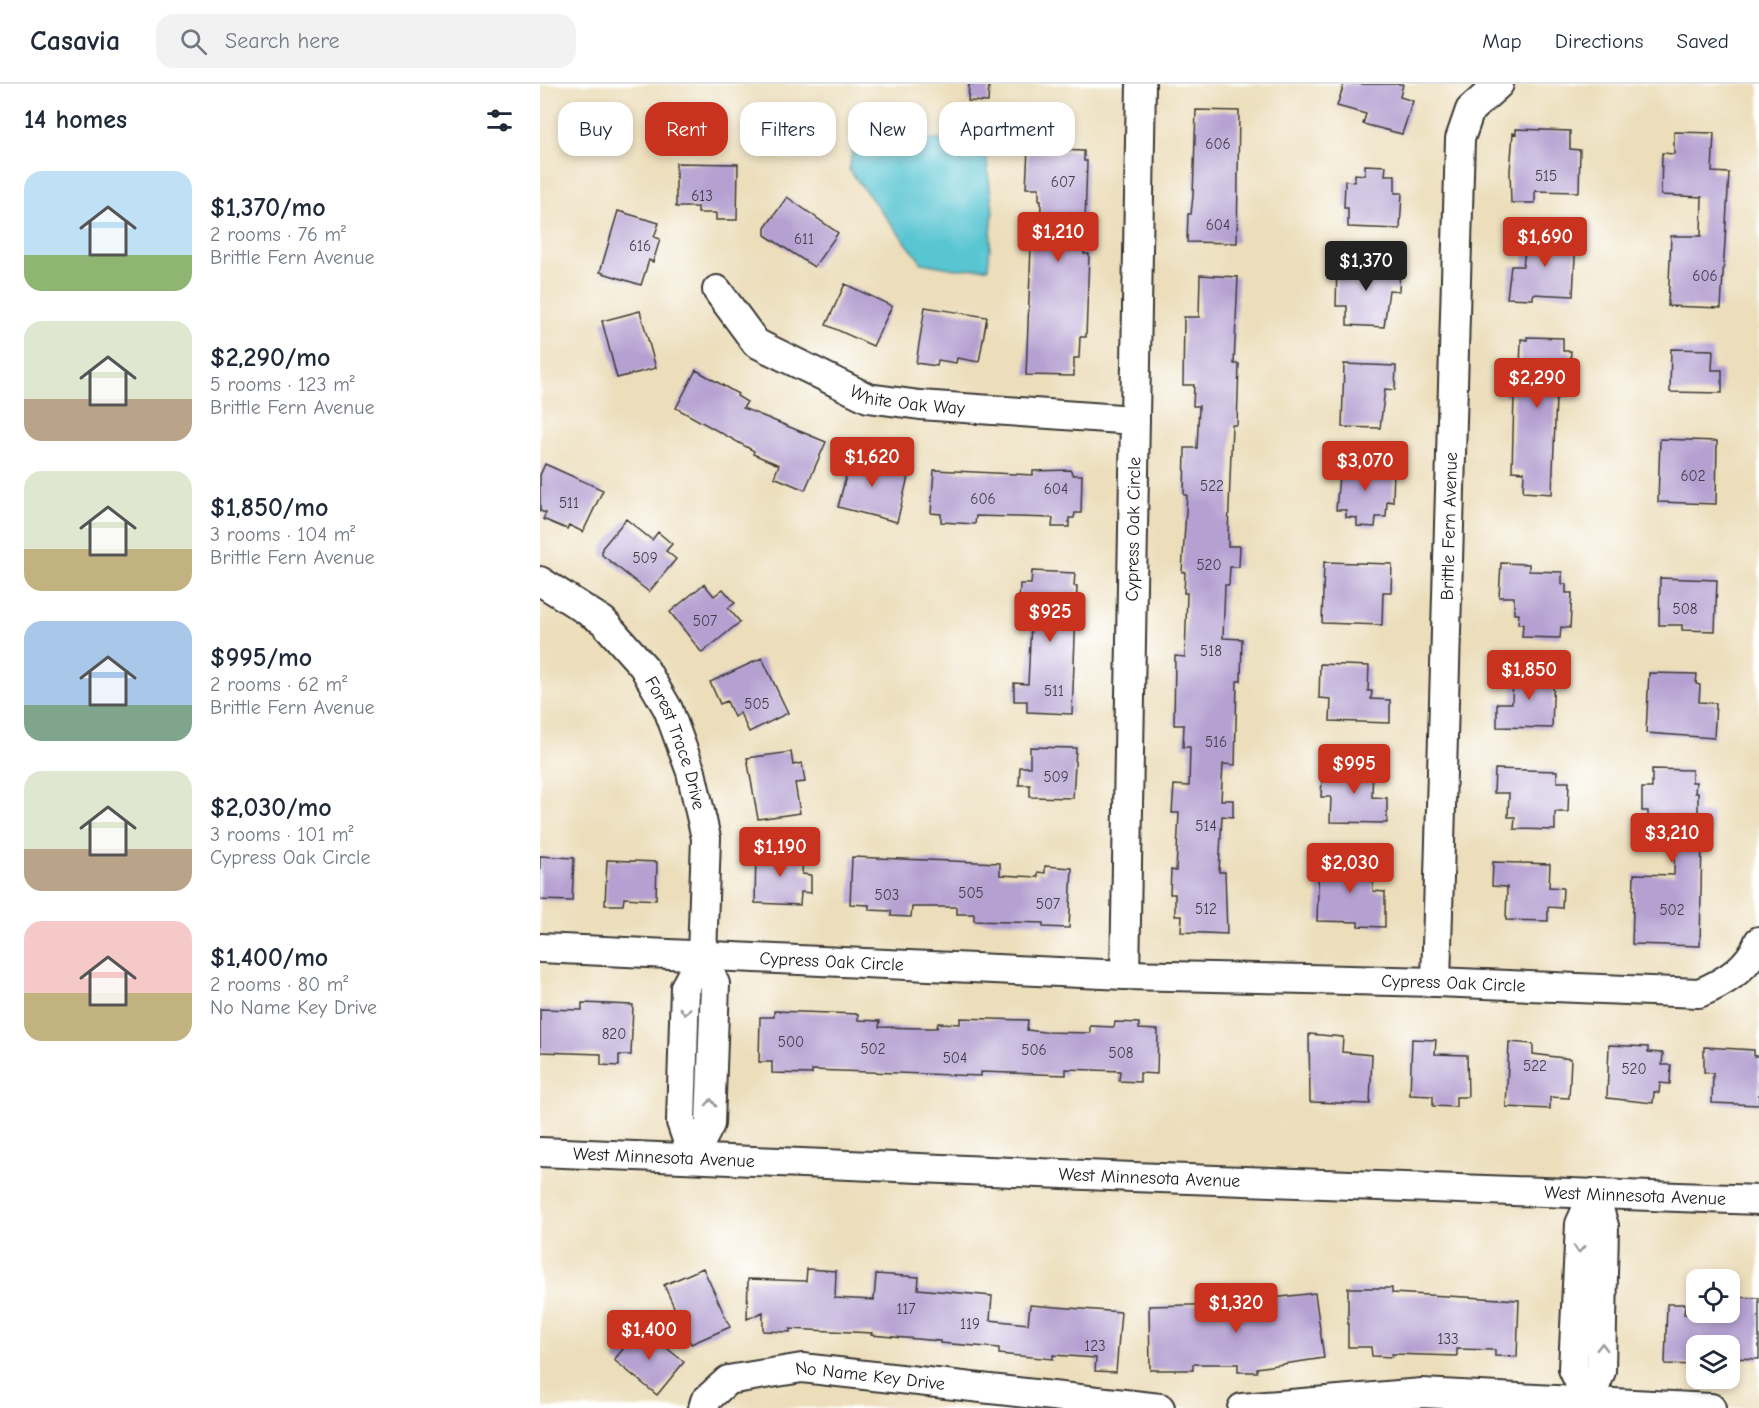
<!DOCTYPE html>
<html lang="en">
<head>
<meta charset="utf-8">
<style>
	body { margin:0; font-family:"Comic Neue",sans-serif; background:#f2f2f3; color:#1f2937; height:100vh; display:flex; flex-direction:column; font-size:22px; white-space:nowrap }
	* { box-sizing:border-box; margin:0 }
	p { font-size:20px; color:#747a83 }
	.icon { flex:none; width:33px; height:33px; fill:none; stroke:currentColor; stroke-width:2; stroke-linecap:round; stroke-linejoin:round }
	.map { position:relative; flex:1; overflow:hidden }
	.drawer { display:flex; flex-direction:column; background:#fff; width:540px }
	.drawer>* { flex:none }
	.hud { position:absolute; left:18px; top:18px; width:570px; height:54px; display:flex; gap:12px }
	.fabs { position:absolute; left:1146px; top:1185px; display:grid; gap:12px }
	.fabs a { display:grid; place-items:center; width:54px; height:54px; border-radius:12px; background:#fff; box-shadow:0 3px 9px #0003; font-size:30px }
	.price { position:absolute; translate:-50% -51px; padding:0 14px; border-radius:6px; background:#c8321e; color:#fff; font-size:20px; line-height:39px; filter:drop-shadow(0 2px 3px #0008) }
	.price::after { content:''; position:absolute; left:50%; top:36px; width:18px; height:14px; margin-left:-9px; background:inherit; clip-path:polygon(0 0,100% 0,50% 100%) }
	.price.selected { background:#222; color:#fff }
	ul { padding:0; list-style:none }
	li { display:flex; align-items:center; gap:18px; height:150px; padding:0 24px }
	li span { display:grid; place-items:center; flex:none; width:168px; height:120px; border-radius:18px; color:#555 }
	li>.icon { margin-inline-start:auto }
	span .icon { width:72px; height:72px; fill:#fffc; stroke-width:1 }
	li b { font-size:26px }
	h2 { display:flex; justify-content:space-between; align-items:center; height:72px; padding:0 24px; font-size:26px }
	.tag { padding:0 21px; border-radius:18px; background:#fff; box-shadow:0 3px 9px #0003; font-size:21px; line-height:54px }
	.tag.selected { background:#c8321e; color:#fff }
	header { display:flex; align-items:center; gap:36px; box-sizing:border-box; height:84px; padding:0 30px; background:#fff; border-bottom:2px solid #e0e1e3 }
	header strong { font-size:28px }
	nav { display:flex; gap:33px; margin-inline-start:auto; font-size:21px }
	.search { width:420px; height:54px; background:#f2f2f3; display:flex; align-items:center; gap:15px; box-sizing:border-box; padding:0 21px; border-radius:18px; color:#747a83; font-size:22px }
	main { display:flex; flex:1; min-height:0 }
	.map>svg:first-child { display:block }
	.water { fill:#59c5d2; stroke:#3a7077; stroke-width:1.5 }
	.building { fill:#b5a1d1 }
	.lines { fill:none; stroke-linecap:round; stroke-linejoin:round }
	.minor-casing { stroke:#3b3934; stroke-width:32 }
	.minor { stroke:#fff; stroke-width:28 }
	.oneway { stroke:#999 }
	.labels { text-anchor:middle; stroke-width:5; stroke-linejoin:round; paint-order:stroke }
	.number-label { font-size:15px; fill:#423d49 }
	.street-label { font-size:18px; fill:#1c1c1c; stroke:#fff }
</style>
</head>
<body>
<header>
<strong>Casavia</strong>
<div class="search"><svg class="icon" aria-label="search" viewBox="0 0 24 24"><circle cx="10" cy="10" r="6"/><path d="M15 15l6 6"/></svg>Search here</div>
<nav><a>Map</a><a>Directions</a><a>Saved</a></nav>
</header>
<main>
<section class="drawer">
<h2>14 homes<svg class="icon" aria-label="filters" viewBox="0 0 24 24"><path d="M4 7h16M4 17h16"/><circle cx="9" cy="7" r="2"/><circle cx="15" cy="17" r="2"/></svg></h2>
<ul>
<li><span style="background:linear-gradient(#bfe0f5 70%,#8fb573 0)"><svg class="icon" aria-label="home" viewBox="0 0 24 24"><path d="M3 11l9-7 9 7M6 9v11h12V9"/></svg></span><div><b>$1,370/mo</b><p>2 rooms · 76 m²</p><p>Brittle Fern Avenue</p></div></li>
<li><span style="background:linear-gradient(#dfe7d0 65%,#b9a48a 0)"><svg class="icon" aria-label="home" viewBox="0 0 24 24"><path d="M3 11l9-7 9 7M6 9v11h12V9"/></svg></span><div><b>$2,290/mo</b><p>5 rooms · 123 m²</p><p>Brittle Fern Avenue</p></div></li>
<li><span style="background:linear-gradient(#dfe7d0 65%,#c2b280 0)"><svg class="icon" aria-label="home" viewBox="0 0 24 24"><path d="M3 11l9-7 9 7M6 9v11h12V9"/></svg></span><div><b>$1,850/mo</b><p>3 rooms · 104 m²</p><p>Brittle Fern Avenue</p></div></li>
<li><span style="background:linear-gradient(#a9c7e8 70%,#7fa58c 0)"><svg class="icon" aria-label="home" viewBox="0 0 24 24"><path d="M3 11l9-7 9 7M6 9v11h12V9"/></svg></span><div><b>$995/mo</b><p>2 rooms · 62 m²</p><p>Brittle Fern Avenue</p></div></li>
<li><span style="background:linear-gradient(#dfe7d0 65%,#b9a48a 0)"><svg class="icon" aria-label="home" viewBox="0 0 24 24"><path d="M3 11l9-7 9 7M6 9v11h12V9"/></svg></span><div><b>$2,030/mo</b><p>3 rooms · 101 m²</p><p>Cypress Oak Circle</p></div></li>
<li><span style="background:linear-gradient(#f6c9c9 60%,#c2b280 0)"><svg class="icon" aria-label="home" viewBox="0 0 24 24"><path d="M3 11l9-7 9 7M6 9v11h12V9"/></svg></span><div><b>$1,400/mo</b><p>2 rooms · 80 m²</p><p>No Name Key Drive</p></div></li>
</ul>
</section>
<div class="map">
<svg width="1219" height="1324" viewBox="0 0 1219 1324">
	<rect width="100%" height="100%" fill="#fff"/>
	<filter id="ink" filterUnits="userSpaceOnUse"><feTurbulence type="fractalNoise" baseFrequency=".0167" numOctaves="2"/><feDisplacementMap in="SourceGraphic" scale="12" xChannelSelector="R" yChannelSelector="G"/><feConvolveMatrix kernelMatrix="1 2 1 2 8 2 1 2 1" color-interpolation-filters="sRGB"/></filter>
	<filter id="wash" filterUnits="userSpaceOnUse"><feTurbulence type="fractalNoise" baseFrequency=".008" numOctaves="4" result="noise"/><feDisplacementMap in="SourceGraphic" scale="24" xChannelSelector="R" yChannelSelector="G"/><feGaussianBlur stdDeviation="1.35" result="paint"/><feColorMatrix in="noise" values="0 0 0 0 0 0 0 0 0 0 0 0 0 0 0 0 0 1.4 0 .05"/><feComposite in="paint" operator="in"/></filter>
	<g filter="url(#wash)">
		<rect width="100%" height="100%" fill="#ecdebb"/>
		<!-- water -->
		<path class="water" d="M360 52 445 61 453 128 448 184 415 185 382 179 309 86 314 58Z"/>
		<g id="blocks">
			<!-- building -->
			<path class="building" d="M429 0H449L448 18 428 17Z
				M804 0H863L860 13 873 17 862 50 823 40 826 30 797 22Z
				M656 26 699 27 697 159 647 158 648 130H651L653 112Z
				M976 45 1030 47V65L1040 66 1039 108 995 107V119H971L970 87 973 49 976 50Z
				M1134 48 1174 49 1172 88 1189 89 1181 224 1128 222 1131 152H1161L1162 113 1121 111 1122 69 1134 70Z
				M488 65 544 67V77H547L544 170H549L546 253H540L539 274H534V292L486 291 491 163H500L501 116H499V104H486Z
				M136 79 198 80 197 136H176V129H158V123H136Z
				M825 81 846 82 845 91H855V109H862L860 145 808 143V124H804L805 97 815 98V90L825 91Z
				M247 113 298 149 274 183 225 151V144Z
				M78 127 119 139 114 153 120 155 113 178 109 176 101 201 60 188Z
				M987 151 1036 153 1033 212 993 210V215L967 214 971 182H983Z
				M797 180 860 182 859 207 849 206 844 243 807 241V222H796Z
				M660 191 698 193 694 280H699L697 341H692L688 451V462H700L699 483H690L689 501H685L683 554 702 555 701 597H697L695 681 683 680 681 716H693V733L682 732 679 788H685L687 850 641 848 642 832H635V810H630L631 786 636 787 639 729H632L634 701 649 702 650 663H643L644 641H634L635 572 645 573 647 509H644L645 488H642L647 411H644L645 364H657L659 322H653L654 301H643L644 233H659Z
				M305 200 352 222 333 262 286 241Z
				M385 223 447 233 439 278 417 274 416 279 398 276 397 282 376 279Z
				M100 227 116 284 77 294 62 237Z
				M987 253 1023 254V267H1031L1029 299H1023L1022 314H1016L1012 410 983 408 984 388 972 387 974 312H964L965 287 980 288 981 255 987 256Z
				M1131 265 1173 266 1172 286H1182V309L1130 308Z
				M804 280 856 282 855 306 845 305 840 344 802 343Z
				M156 286 198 310 197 312 207 318 203 324 286 358 265 406 234 393 239 381 213 370 214 367 136 324Z
				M1120 355 1177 357 1176 420 1118 418Z
				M313 365 332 369 330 377 353 383 352 389 368 393 357 438 298 423Z
				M5 380 63 406 43 448 29 441 27 445 3 435 6 429 0 427V391Z
				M800 380 854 381 853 418 847 417 846 433H836L835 443 817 442V434L806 433V426H796Z
				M394 386 493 391V387L530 386 533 391H542L541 429H535L534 434H529V443H512L513 434 436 432 435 440 401 438V430L391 429Z
				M86 435 112 456 118 448 132 460 126 467 136 475 109 508 62 471V464Z
				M784 478 852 480 851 508H843L842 541 782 539Z
				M961 479 989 480V487L1022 488V500H1026V509H1032L1030 544 1021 543 1020 554 982 553 983 540H978L979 530H974V513H959Z
				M492 487 535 489 534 502H537L532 630 487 628V617H474V599L488 600 492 517H479L480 500H491Z
				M1120 494 1177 496 1175 547 1142 546V541H1119Z
				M164 500 174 512 183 505 195 519 188 524 200 538 162 569 130 528Z
				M222 574 248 629 209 648 200 629 194 633 187 617 180 620 170 598Z
				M780 580 829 582 828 607H832L831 615 850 616V639L790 637 791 615 779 614Z
				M979 586 1014 587 1012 644 957 643V619H972L973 588Z
				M1109 589 1157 590 1156 600 1160 601 1159 618 1176 619 1174 654 1106 649Z
				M490 663 536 664 533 714 490 713V701H479L480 683H490Z
				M251 668 253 681 262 679 265 698 255 699 260 729 218 735 207 674Z
				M792 680 833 681 832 713 847 714V739L790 738 791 713H781L782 695 791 696Z
				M955 685 1017 687V698H1029L1028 728H1015V746L974 745 975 733H968L969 709H954Z
				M1112 685 1152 686V698H1156L1155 709H1158V729H1172V753H1162L1160 862 1092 860 1094 790 1134 791 1135 752H1112V739H1108V727H1102V704H1112Z
				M216 767 263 769 262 790 271 791V809L261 808 260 821 215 819Z
				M0 772 34 774 32 817 0 816Z
				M312 773 460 779V791L498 793V788L505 789V782L532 784 529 844 503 843V839L434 837V830H417V823H372L371 833 351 832V827L329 826V821L310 820Z
				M67 776 117 778 116 816 84 814 83 821H65Z
				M779 776 834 777 833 807 845 808V843L818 842V838L777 837Z
				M953 778 1010 780 1009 803 1023 804 1022 824 1008 823V837L966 836 967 803 952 802Z
				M42 919 93 921 91 971H79V982L61 981V970L0 968V925L42 926Z
				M234 927 318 930V936L340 937 339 943 380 944H397L398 939 420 940V934L488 936 487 946 504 948 550 949V942L574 943 575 938 599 939V945L618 946 617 990 600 989V998L579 997 580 987 526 985V991L441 988V992L272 986V990L232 989V978H219L220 933H234Z
				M769 950 803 953 802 968 832 971 830 1020 770 1018Z
				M872 955 896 956 895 970 927 971 928 1013H916V1023L893 1022V1012L870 1011Z
				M969 958 993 960V970L1031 975 1029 1014 1010 1013V1025L966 1023Z
				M1069 961 1108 963V968L1123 969 1122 981H1131L1130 1000 1120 999 1119 1009 1114 1008 1113 1019 1067 1014Z
				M1164 963 1214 966V972H1219V1021L1172 1019 1173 989 1164 988Z
				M163 1184 190 1243 151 1260 124 1201Z
				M267 1185 296 1187 295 1214 334 1216 336 1190 379 1193 378 1205 452 1212 450 1236 488 1240 490 1221 581 1228 576 1288 555 1287 556 1274 513 1271V1275L459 1270V1264L400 1259V1257L331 1251 332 1249 250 1245V1248L223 1247V1228L207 1235 208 1195 266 1197Z
				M808 1204H852V1209L979 1216 977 1273 955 1272V1266L917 1265V1272L852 1270V1273L832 1272 831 1263H808Z
				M775 1209 784 1274 717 1284V1288H698V1280H653V1286H610L609 1222 734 1219 733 1214Z
				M1190 1213 1219 1214V1275L1190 1274V1262H1156V1281L1125 1280 1127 1220H1145L1144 1230 1189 1231Z
				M101 1243 144 1278 117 1311 74 1276Z"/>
		</g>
	</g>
	<g filter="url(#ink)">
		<use href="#blocks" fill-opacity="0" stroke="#3b3934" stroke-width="1.5"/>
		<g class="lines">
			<defs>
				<g id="minor">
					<path id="s1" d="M177 206 216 259 328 314 380 321 595 336"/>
					<path id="s2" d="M0 497 63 537 103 582 128 625 151 688 166 754 162 872 145 903 141 1038 153 1073"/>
					<path id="s3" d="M0 864 585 891 896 898 1159 909C1184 899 1209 884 1219 857"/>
					<path id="s4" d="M585 891 601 0"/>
					<path id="s5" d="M896 898 920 55 930 26 959 0"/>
					<path id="s6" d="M0 1068 593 1093 1219 1116"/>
					<path d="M153 1073 170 1040 175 900 162 872"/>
					<path id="s7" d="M163 1324 165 1317 188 1296 262 1284 620 1324"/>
					<path d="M702 1324 882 1309 1171 1324"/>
					<path d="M1047 1324 1061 1287 1064 1142 1054 1109"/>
					<path d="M1051 1324 1033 1285 1040 1140 1054 1109"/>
				</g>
			</defs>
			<!-- minor casing -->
			<use href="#minor" class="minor-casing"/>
			<!-- minor -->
			<use href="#minor" class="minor"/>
		</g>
		<!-- one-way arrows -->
		<defs><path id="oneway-chevron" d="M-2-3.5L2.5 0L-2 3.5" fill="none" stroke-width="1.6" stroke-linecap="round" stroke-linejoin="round" transform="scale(1.5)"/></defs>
		<g class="oneway">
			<use href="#oneway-chevron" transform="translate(145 927) rotate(92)"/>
			<use href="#oneway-chevron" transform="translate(171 1019) rotate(-88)"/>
			<use href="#oneway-chevron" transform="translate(1039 1165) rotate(93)"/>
			<use href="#oneway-chevron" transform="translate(1062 1263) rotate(-89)"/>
		</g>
	</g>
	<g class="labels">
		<!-- number labels -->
		<g class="number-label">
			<text x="678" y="65">606</text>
			<text x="1006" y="97">515</text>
			<text x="523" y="103">607</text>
			<text x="162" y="117">613</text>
			<text x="678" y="146">604</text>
			<text x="264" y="160">611</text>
			<text x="100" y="167">616</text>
			<text x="1165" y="197">606</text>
			<text x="1153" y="397">602</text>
			<text x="672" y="407">522</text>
			<text x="516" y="410">604</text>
			<text x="443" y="420">606</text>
			<text x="29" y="424">511</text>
			<text x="105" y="479">509</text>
			<text x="669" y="486">520</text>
			<text x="1145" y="530">508</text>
			<text x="165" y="542">507</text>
			<text x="671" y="572">518</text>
			<text x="514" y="612">511</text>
			<text x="217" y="625">505</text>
			<text x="676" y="663">516</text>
			<text x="516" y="698">509</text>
			<text x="666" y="747">514</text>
			<text x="431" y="814">505</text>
			<text x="347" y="816">503</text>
			<text x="508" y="825">507</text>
			<text x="666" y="830">512</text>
			<text x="1132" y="831">502</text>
			<text x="74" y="955">820</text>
			<text x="251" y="963">500</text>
			<text x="333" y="970">502</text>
			<text x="494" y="971">506</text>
			<text x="581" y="974">508</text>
			<text x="415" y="979">504</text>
			<text x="995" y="987">522</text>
			<text x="1094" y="990">520</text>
			<text x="366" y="1230">117</text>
			<text x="430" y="1245">119</text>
			<text x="908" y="1260">133</text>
			<text x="555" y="1267">123</text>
		</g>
		<!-- street labels -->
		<g class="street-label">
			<text dy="6" stroke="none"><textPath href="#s1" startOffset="230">White Oak Way</textPath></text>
			<text dy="6" stroke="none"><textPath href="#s5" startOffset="456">Brittle Fern Avenue</textPath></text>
			<text dy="6" stroke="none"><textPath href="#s4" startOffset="446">Cypress Oak Circle</textPath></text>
			<text dy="6" stroke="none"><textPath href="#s2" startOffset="219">Forest Trace Drive</textPath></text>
			<text dy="6" stroke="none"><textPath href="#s3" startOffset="292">Cypress Oak Circle</textPath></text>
			<text dy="6" stroke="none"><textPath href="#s3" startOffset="914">Cypress Oak Circle</textPath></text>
			<text dy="6" stroke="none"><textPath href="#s6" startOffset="124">West Minnesota Avenue</textPath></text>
			<text dy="6" stroke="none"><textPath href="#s6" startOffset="610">West Minnesota Avenue</textPath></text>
			<text dy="6" stroke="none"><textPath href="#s6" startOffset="1096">West Minnesota Avenue</textPath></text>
			<text dy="6" stroke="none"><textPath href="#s7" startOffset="182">No Name Key Drive</textPath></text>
		</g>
	</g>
</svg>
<div class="fabs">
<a><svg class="icon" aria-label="locate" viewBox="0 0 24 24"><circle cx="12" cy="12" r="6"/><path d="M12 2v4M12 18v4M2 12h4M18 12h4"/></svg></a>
<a><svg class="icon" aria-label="layers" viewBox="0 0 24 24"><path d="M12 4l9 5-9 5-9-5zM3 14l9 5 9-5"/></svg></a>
</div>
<b class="price" style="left:518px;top:179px">$1,210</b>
<b class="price" style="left:1005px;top:184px">$1,690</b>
<b class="price selected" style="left:826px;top:208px">$1,370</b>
<b class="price" style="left:997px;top:325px">$2,290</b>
<b class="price" style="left:332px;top:404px">$1,620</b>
<b class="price" style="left:825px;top:408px">$3,070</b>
<b class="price" style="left:510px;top:559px">$925</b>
<b class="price" style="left:989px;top:617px">$1,850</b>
<b class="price" style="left:814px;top:711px">$995</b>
<b class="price" style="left:1132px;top:780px">$3,210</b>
<b class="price" style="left:240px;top:794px">$1,190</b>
<b class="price" style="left:810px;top:810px">$2,030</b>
<b class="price" style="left:696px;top:1250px">$1,320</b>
<b class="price" style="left:109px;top:1277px">$1,400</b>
<div class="hud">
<a class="tag">Buy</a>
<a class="tag selected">Rent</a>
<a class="tag">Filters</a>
<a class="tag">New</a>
<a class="tag">Apartment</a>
</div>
</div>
</main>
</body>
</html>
